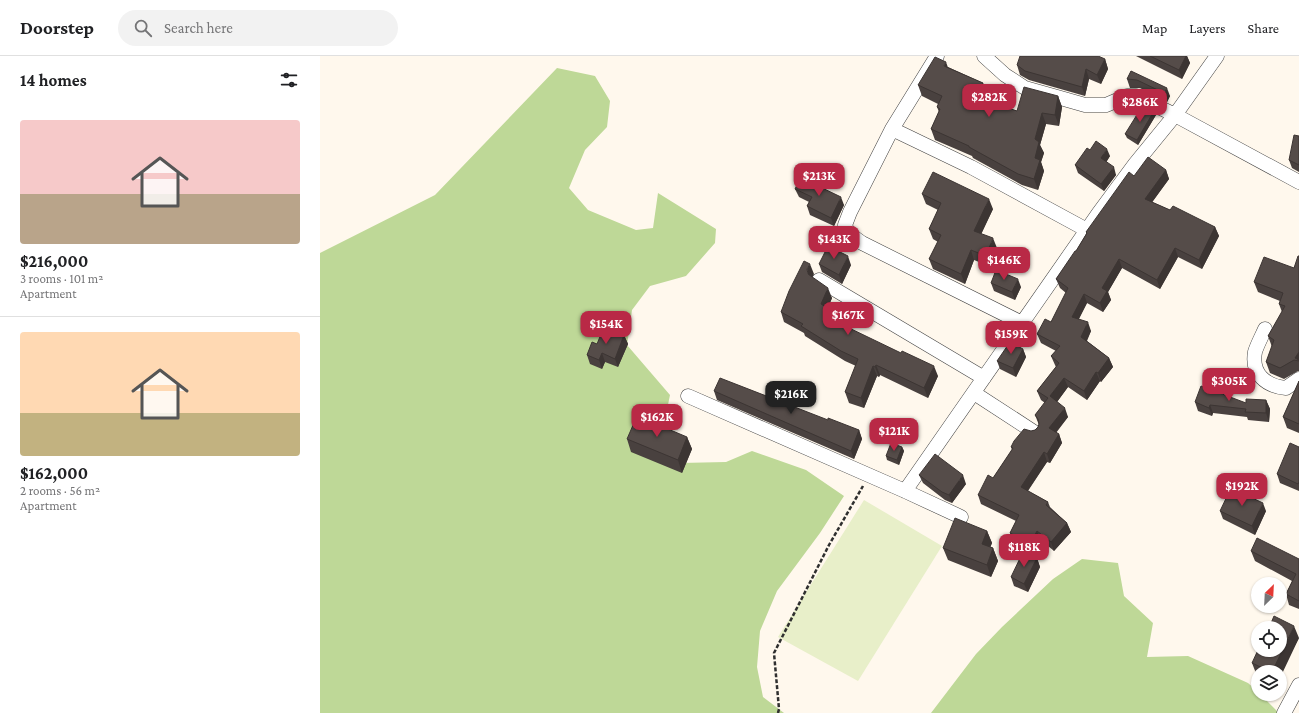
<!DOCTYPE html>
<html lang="en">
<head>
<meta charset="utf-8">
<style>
	body { margin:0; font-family:"Crimson Pro",serif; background:#f2f2f2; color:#202124; height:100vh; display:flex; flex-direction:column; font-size:15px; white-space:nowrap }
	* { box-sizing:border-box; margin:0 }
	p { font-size:13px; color:#757577 }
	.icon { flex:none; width:22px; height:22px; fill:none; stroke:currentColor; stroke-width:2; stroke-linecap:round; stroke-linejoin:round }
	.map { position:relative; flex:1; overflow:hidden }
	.panel { display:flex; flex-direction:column; background:#fff; width:320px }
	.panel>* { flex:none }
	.needle { width:26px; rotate:24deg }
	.controls { position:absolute; left:931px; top:521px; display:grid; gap:8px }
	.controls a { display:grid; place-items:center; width:36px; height:36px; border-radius:50%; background:#fff; box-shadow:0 1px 3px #0004; font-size:20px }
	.price { position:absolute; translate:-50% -34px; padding:0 9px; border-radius:8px; background:#b92946; color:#fff; font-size:13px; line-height:26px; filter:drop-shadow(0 1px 2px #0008) }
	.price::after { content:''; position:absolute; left:50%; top:24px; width:12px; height:9px; margin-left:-6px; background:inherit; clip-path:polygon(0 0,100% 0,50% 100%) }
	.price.active { background:#222; color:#fff }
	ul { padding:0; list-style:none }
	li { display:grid; align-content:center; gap:8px; height:212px; padding:0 20px }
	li+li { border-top:1px solid #e0e0e0 }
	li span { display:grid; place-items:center; height:124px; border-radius:4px; color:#555 }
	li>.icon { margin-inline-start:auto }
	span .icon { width:72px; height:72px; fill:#fffc; stroke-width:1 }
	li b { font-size:17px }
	h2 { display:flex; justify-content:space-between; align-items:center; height:48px; padding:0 20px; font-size:17px }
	header { display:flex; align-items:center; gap:24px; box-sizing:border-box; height:56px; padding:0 20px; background:#fff; border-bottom:1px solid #e0e0e0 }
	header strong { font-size:19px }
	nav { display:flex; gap:22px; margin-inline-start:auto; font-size:14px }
	.search { width:280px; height:36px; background:#f2f2f2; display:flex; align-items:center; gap:10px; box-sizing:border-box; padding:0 14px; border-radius:22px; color:#757577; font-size:15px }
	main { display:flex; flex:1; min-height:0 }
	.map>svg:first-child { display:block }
	.forest { fill:#bed897 }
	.pitch { fill:#e8efc9 }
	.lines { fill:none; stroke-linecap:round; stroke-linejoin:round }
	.street-casing { stroke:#404040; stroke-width:15 }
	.path { stroke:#2f2f2f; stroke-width:2.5; stroke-dasharray:4 2; stroke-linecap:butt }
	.street { stroke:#fff; stroke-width:14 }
	.wall { fill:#49413f }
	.shaded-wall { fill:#3c3533 }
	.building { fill:#554c49; stroke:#3c3533 }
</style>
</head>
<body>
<header>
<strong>Doorstep</strong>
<div class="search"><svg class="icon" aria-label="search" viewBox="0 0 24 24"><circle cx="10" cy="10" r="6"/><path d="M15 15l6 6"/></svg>Search here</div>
<nav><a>Map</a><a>Layers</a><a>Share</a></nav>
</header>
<main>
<section class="panel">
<h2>14 homes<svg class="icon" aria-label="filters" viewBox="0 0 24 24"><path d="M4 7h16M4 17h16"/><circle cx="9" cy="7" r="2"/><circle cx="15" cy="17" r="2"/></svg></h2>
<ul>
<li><span style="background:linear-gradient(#f6c9c9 60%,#b9a48a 0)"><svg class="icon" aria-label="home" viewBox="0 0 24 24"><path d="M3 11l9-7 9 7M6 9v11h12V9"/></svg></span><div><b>$216,000</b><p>3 rooms · 101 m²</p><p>Apartment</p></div></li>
<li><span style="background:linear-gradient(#ffd9b3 65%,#c2b280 0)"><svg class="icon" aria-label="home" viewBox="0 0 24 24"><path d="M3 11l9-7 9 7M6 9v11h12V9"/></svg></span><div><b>$162,000</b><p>2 rooms · 56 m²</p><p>Apartment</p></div></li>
</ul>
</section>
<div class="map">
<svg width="979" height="657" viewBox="0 0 979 657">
	<rect width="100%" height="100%" fill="#fff8ed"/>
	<!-- forest -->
	<path class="forest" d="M237 12 275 20 290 45 287 71 265 94 249 132 268 154 316 174 333 172 338 137 396 173 395 187 366 220 330 230 312 254 307 289 350 339 342 378 360 407 406 406 432 395 486 414 524 440 500 477 457 535 440 575 437 611 443 641 464 657H0V197L115 139Z
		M762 503 798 507 804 540 833 567 827 601 868 600 928 627 938 636V638H940L959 657H611L656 598 682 571 733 523Z"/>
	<!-- pitch -->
	<path class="pitch" d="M544 444 622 490 538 625 458 581Z"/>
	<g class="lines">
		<defs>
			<path id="street" d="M617 0 572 73 530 156 525 169 528 177 542 187 702 267
				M664 0 685 19 705 32 737 41 765 49H786L807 40H816L855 59 979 126
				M572 73 651 111 767 174
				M499 224 664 322
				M945 273C942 280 937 289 935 296 931 318 946 330 966 332L979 323
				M654 337 714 376
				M368 340 585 435 641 461
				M585 435 778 158 815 108 855 59 897 0
				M964 657 979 629"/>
		</defs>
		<!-- street casing -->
		<use href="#street" class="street-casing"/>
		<!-- path -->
		<path class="path" d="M458 657 459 653 454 597 509 489 543 430"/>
		<!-- street -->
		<use href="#street" class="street"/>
	</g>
	<!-- wall -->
	<path class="wall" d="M816 0H867L870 7 862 23Z
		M785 3 788 13 781 28 769 23 765 40 709 24 700 19 697 9Z
		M628 11 663 27 664 31 671 34 675 45 676 48 697 55 738 40 742 51 739 70 726 68 720 89 724 97 721 106 724 115 718 134 702 129 653 102 652 100 615 84 611 73 619 56 617 51 618 48 602 40 598 29Z
		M811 15 850 40 847 46 820 32H810L807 23Z
		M834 55 836 59 818 89 807 82 805 78Z
		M979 80V116L972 112 969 104Z
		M770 94 790 100 786 106 796 119 784 135 758 117 755 109Z
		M846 114 849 123 832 146 850 154 895 171 899 180 882 213 858 201 840 233 802 212 788 236 791 244 783 256 767 247 759 263 771 275 767 285 789 302 793 311 781 326 780 325 767 344 748 331 737 346 748 361 736 377 739 378 742 387 730 407 727 406 708 435 728 446 730 451 747 467 751 476 734 495 721 484 713 497 693 486 690 477 696 465 661 448 658 439 673 422 692 394 691 391 711 375 715 374 718 371 719 369 715 359 725 347 721 344 717 335 736 311 735 309 731 300 736 295 721 287 717 278 731 266 746 237 740 232 736 223 756 195 766 178V176L814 120Z
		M499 130 524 149 514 170 490 159 487 150 489 146 479 141 475 133Z
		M602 138 673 153 661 178 677 192 669 210 654 204 645 228 613 213 609 203 618 186 613 183 609 173 618 154 606 148Z
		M979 200V315H978L964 323 950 317 946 306 952 291 948 280 962 256 959 248 960 245 938 236 934 226 974 212Z
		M499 208 531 209 522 228 502 216Z
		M494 218 492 221 512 242 508 252 532 274 618 320 608 342 560 319 559 321 557 320 544 352 529 347 525 336 536 310 525 305 485 280 484 277 464 266 461 256Z
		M671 227 701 231 695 244 674 235Z
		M304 279 308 288 298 311 285 306 282 313 270 308 267 299 277 288Z
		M703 293 706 301 696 321 680 313 677 305Z
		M979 325V377L967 372 963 361Z
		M394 335 539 374 542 383 534 403 397 344Z
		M946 344 950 353 949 366 928 364 927 361 893 357 892 360 878 355 875 346 926 347Z
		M367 381 372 393 362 417 311 396 307 383Z
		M582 391 584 395 579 409 567 404 566 400Z
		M979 391V435L960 427 957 418Z
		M599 419 646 428 632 447 625 444 603 427Z
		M900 455H946L935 479 903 463Z
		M667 475 672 487 670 491 673 492 678 505 671 521 628 504 623 492Z
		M931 495 979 503V553L969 549 966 538 972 525 935 505Z
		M717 502 720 511 708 536 694 530 691 521Z
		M979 582 960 616H938V620H937L932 607Z"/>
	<!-- shaded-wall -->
	<path class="shaded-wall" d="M866 0H867L870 7 862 23 859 14Z
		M785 3 788 13 781 28 777 19Z
		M626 6 630 17 624 10Z
		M766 13 769 23 765 40 762 31Z
		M847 32 850 40 847 46 844 37Z
		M671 34 675 45V46L678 56 668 42Z
		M738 40 742 51 739 70 735 59Z
		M834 55 836 59 818 89 817 84Z
		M722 57 726 68 720 89 724 97 721 106 724 115 718 134 714 123 715 83Z
		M787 93 790 100 784 110 781 102Z
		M794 111 796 119 784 135 781 128Z
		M846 114 849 123 828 152 825 143Z
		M521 141 524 149 514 170 511 162Z
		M669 143 673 153 658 185 654 175Z
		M895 171 899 180 882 213 879 204Z
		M673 182 677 192 669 210 666 200Z
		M855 192 858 201 840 233 837 224Z
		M651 194 654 204 645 228 641 218Z
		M528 200 531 209 522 228 519 219Z
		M799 203 802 212 788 236 791 244 783 256 780 247 782 232Z
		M490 208 494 218 491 224 488 218 487 213Z
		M698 223 701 231 695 244 692 236Z
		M508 232 512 242 505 258 501 248Z
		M764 238 767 247 755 270 752 261Z
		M528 264 532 274 525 270Z
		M768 266 771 275 764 290 761 281Z
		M304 279 308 288 298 311 295 303Z
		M703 293 706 301 696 321 693 312Z
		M979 296V305L975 302Z
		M282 297 285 306 282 313 279 304Z
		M789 302 793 311 781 326 778 317Z
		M556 309 560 319 559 321 555 311Z
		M553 310 557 320 544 352 541 342Z
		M614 310 618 320 608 342 604 332Z
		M776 316 780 325 767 344 764 335Z
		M744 322 748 331 734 350 730 340Z
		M946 344 950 353 949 366 946 357Z
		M890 349 893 357 892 360 889 352Z
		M745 352 748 361 732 381 729 372Z
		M539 374 542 383 534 403 531 395Z
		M739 378 742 387 730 407 727 398Z
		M367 381 372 393 362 417 358 404Z
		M582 391 584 395 579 409 577 404Z
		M724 396 727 406 704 440 701 431Z
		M643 419 646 428 632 447 629 439Z
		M943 447 946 455 935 479 932 470Z
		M747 467 751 476 734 495 731 486Z
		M667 475 672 487 667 500 662 488Z
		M717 475 721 484 713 497 710 488Z
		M673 492 678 505 671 521 667 509Z
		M717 502 720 511 708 536 704 528Z
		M974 570 979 582 960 622V616H952Z"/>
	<!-- building -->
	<path class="building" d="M700 0H778L785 3 777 19 766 13 762 31 705 15 697 9Z
		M830 0H866L859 14Z
		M615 1 626 6 624 10 663 27 662 30 671 34 668 42 674 45 673 47 697 55 704 31 738 40 735 59 722 57 715 83 719 86 715 102 720 104 714 123 698 118 649 91V90L611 73 620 53 617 51 622 40 598 29Z
		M811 15 847 32 844 37 817 24 807 23Z
		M823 49 834 55 817 84 805 78Z
		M974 79 979 80V109L969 104Z
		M776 85 787 93 781 102 794 111 781 128 755 109 767 92 770 94Z
		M828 101 846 114 825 143 850 154 853 150 895 171 879 204 855 192 837 224 799 203 782 232 787 235 780 247 764 238 752 261 768 266 761 281 789 302 778 317 776 316 764 335 744 322 730 340 745 352 729 372 739 378 727 398 724 396 701 431 728 446 726 449 747 467 731 486 717 475 710 488 690 477 699 459 658 439 668 419 673 422 693 392 691 391 694 385 704 373 711 375 715 374 718 371 719 368 718 363 715 359 728 342 717 335 739 307 731 300 740 290 717 278 725 263 731 266 748 232 736 223 755 195H756L767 177 766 176 809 116 814 120Z
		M613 116 669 143 654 175 673 182 666 200 651 194 641 218 609 203 621 179 609 173 621 147 602 138Z
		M482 119 498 127 496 129 521 141 511 162 487 150 492 141 475 133Z
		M508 190 528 200 519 219 499 208Z
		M978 200H979V296L975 302 979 304V305L974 304 960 312 946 306 954 284 948 280 965 250 959 248 963 237 934 226 944 201 974 212Z
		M484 205 490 208 487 213 488 218 508 232 501 248 528 264 525 270 581 297 582 295 614 310 604 332 556 309 555 311 553 310 541 342 525 336 538 303 521 295 481 270 483 268 461 256 469 235Z
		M676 214 698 223 692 236 671 227Z
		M284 271 304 279 295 303 282 297 279 304 267 299 272 286 277 288Z
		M690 286 703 293 693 312 677 305Z
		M400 322 508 364V362L539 374 531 395 394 335Z
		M979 325V368L963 361Z
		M881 330 926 347V343L946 344V357L925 356 926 353 890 349 889 352 875 346Z
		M317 360 367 381 358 404 307 383Z
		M571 387 582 391 577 404 566 400Z
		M970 387 979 391V426L978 428 957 418Z
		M615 398 643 419 629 439 622 436 599 419Z
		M911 432 943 447 932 470 900 455Z
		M635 462 667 475 662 488 673 492 667 509 623 492Z
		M937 482 979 503V545L966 538 976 518 931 495Z
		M703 496 717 502 704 528 691 521Z
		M954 560 974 570 952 616H951L932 607 938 594H960V572H949Z"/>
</svg>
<div class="controls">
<a><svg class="needle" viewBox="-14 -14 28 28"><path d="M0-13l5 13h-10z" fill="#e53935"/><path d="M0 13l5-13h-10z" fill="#757577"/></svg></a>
<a><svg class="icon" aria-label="locate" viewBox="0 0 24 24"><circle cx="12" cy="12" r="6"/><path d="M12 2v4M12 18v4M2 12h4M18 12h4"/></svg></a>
<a><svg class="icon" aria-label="layers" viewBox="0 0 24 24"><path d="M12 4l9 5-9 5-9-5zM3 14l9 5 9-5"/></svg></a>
</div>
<b class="price" style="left:669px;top:62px">$282K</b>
<b class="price" style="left:820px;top:67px">$286K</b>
<b class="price" style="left:499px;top:141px">$213K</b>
<b class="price" style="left:514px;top:204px">$143K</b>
<b class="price" style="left:684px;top:225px">$146K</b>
<b class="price" style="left:528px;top:280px">$167K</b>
<b class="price" style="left:286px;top:289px">$154K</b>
<b class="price" style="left:691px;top:299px">$159K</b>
<b class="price" style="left:909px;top:346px">$305K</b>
<b class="price active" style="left:471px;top:359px">$216K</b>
<b class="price" style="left:337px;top:382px">$162K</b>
<b class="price" style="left:574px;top:396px">$121K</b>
<b class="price" style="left:922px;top:451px">$192K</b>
<b class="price" style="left:704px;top:512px">$118K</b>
</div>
</main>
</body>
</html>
